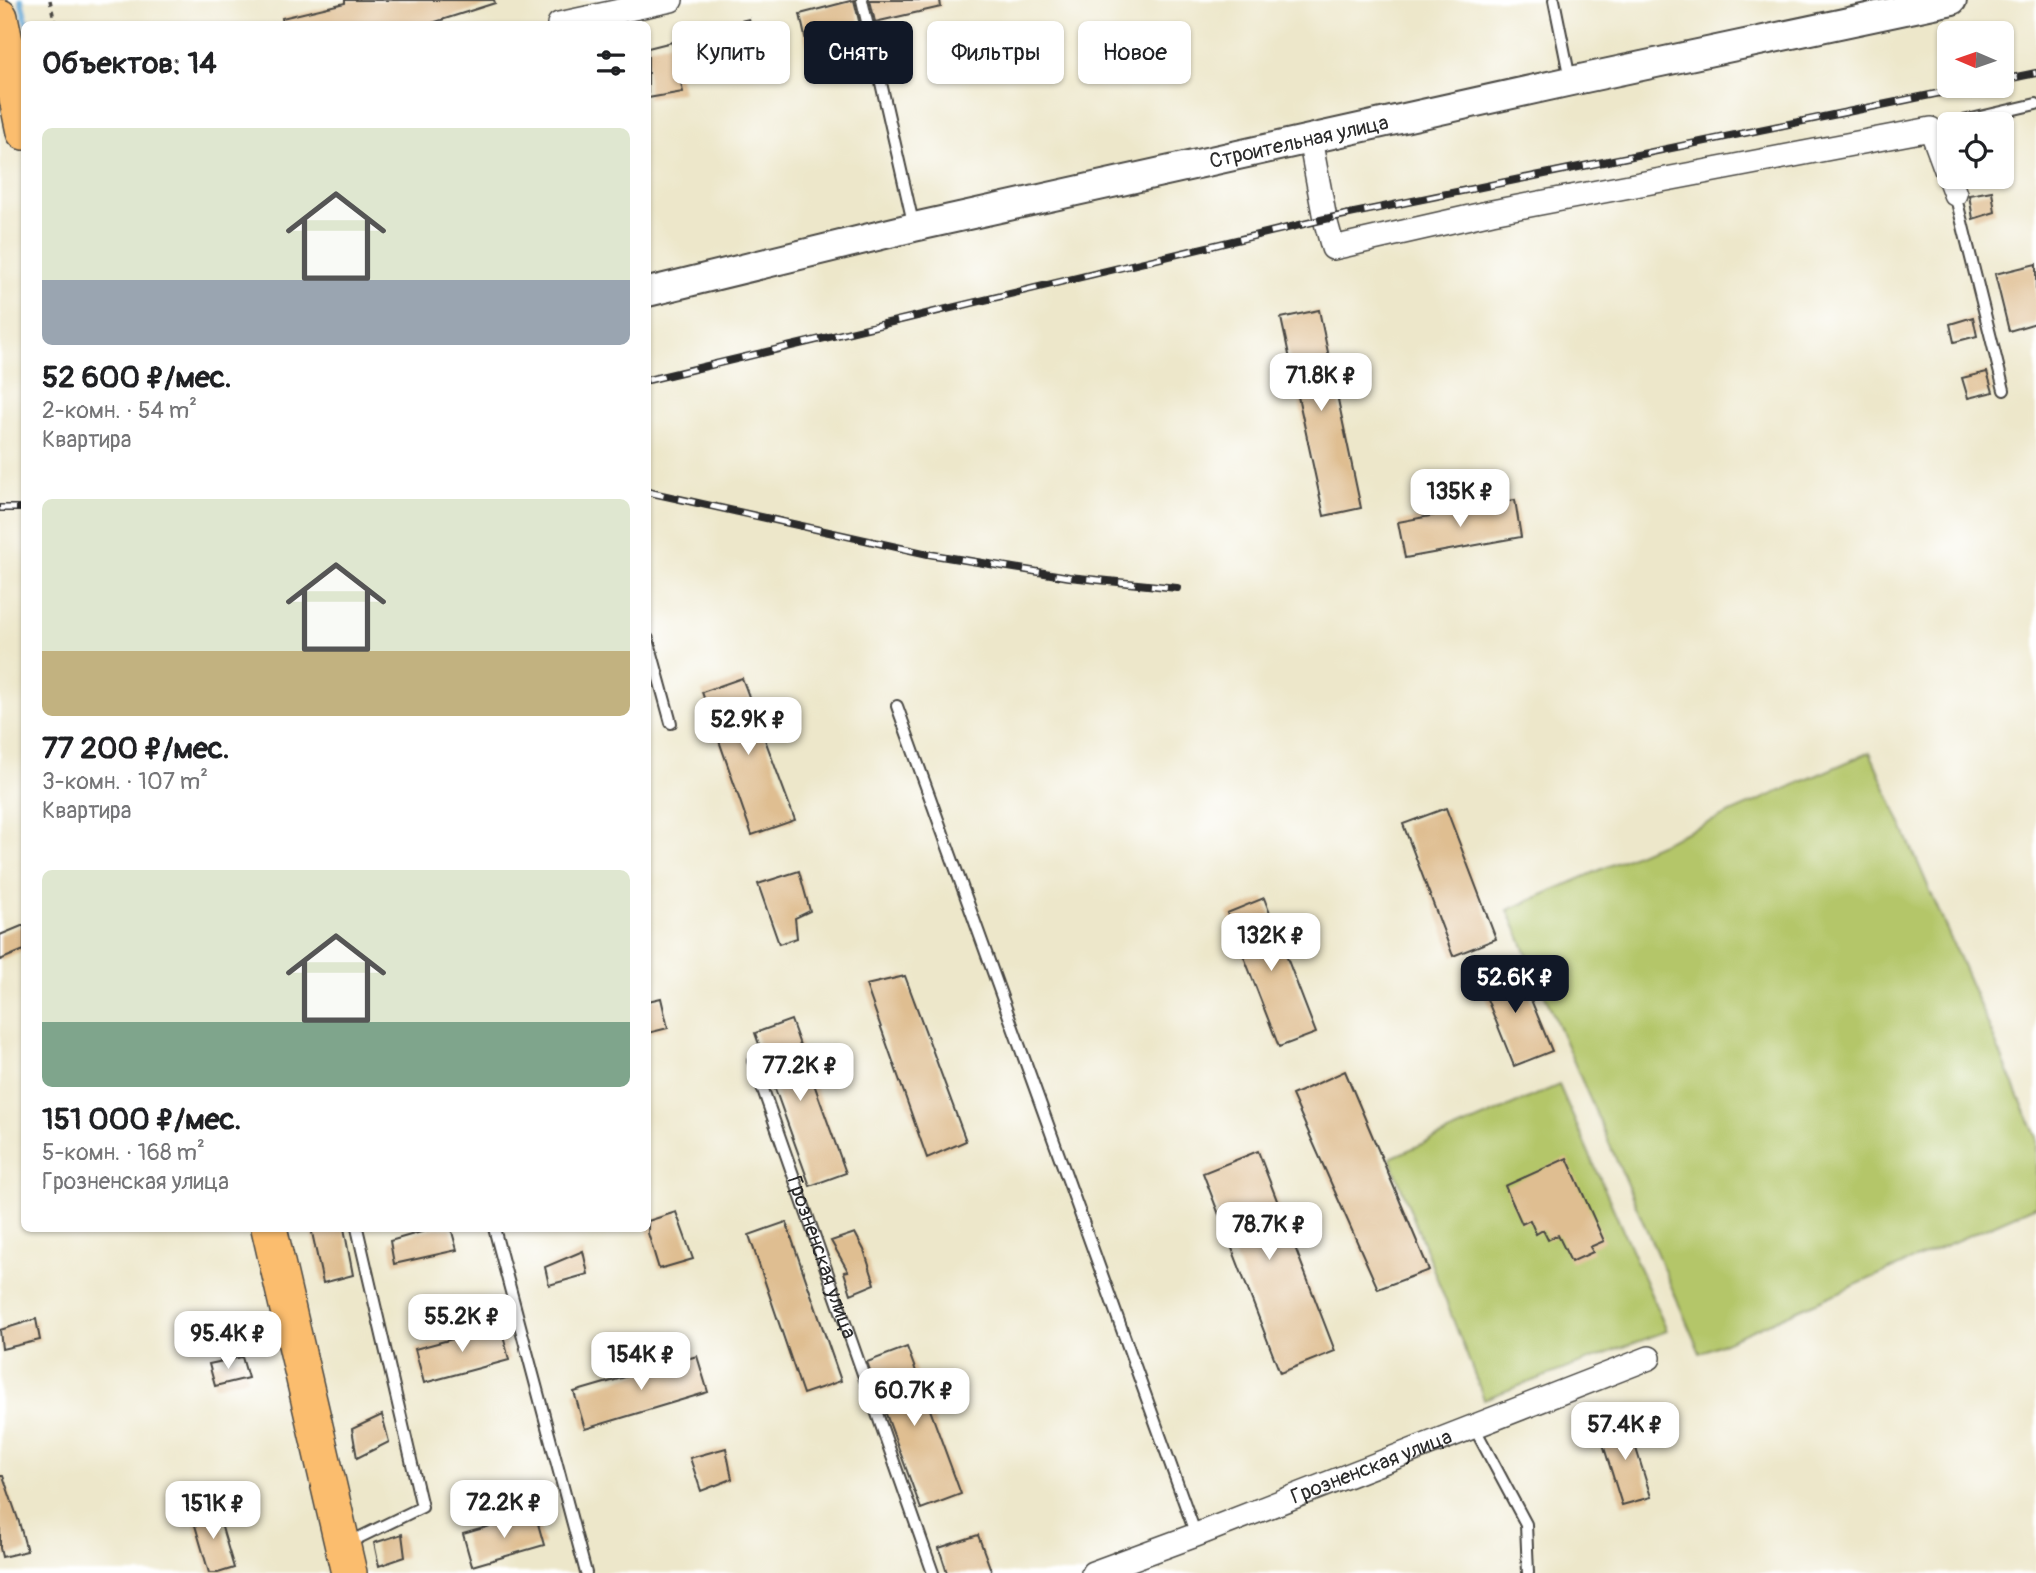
<!DOCTYPE html>
<html lang="ru">
<head>
<meta charset="utf-8">
<style>
	body { margin:0; font-family:Pangolin,sans-serif; background:#f6f6f6; color:#202124; height:100vh; display:flex; flex-direction:column; font-size:26px; white-space:nowrap }
	* { box-sizing:border-box; margin:0 }
	p { font-size:23px; color:#757577 }
	.icon { flex:none; width:38px; height:38px; fill:none; stroke:currentColor; stroke-width:2; stroke-linecap:round; stroke-linejoin:round }
	.map { position:relative; flex:1; overflow:hidden }
	.details { position:absolute; left:21px; top:21px; width:630px; height:1211px; display:flex; flex-direction:column; background:#fff; border-radius:10px; box-shadow:0 2px 5px #0004 }
	.details>* { flex:none }
	.banner { position:absolute; left:672px; top:21px; width:665px; height:63px; display:flex; gap:14px }
	.needle { width:46px; rotate:272deg }
	.tools { position:absolute; left:1937px; top:21px; display:grid; gap:14px }
	.tools a { display:grid; place-items:center; width:77px; height:77px; border-radius:10px; background:#fff; box-shadow:0 2px 5px #0004; font-size:35px }
	.price { position:absolute; translate:-50% -60px; padding:0 16px; border-radius:14px; background:#fff; color:#222; font-size:23px; line-height:46px; filter:drop-shadow(0 2px 4px #0008) }
	.price::after { content:''; position:absolute; left:50%; top:42px; width:21px; height:16px; margin-left:-10px; background:inherit; clip-path:polygon(0 0,100% 0,50% 100%) }
	.price.selected { background:#111827; color:#fff }
	ul { padding:0; list-style:none }
	li { display:grid; align-content:center; gap:14px; height:371px; padding:0 21px }
	li span { display:grid; place-items:center; height:217px; border-radius:10px; color:#555 }
	li>.icon { margin-inline-start:auto }
	span .icon { width:126px; height:126px; fill:#fffc; stroke-width:1 }
	li b { font-size:30px }
	h2 { display:flex; justify-content:space-between; align-items:center; height:84px; padding:0 21px; font-size:30px }
	.chip { padding:0 24px; border-radius:10px; background:#fff; box-shadow:0 2px 5px #0004; font-size:24px; line-height:63px }
	.chip.selected { background:#111827; color:#fff }
	.map>svg:first-child { display:block }
	.green { fill:#b4c669; stroke:#70784a; stroke-width:2 }
	.lines { fill:none; stroke-linecap:round; stroke-linejoin:round }
	.stream { stroke:#5ba2d1; stroke-width:6 }
	.building { fill:#dfbe91 }
	.service-casing { stroke:#484743; stroke-width:14 }
	.minor-casing { stroke:#484743; stroke-width:26 }
	.tertiary-casing { stroke:#484743; stroke-width:32 }
	.primary-casing { stroke:#484743; stroke-width:38 }
	.path { stroke:#484743; stroke-width:3.5; stroke-dasharray:5 5; stroke-linecap:butt }
	.service { stroke:#fff; stroke-width:10 }
	.minor { stroke:#fff; stroke-width:23 }
	.tertiary { stroke:#fff; stroke-width:28 }
	.primary { stroke:#fbbd6e; stroke-width:35 }
	.rail-casing { stroke:#2b2b2b; stroke-width:8 }
	.rail { stroke:#fff; stroke-width:5; stroke-dasharray:16; stroke-linecap:butt }
	.labels { text-anchor:middle; stroke-width:6; stroke-linejoin:round; paint-order:stroke }
	.street-label { font-size:21px; fill:#2b2b2b; stroke:#fff }
</style>
</head>
<body>
<div class="map">
<svg width="2036" height="1573" viewBox="0 0 2036 1573">
	<rect width="100%" height="100%" fill="#fff"/>
	<filter id="ink" filterUnits="userSpaceOnUse"><feTurbulence type="fractalNoise" baseFrequency=".0143" numOctaves="2"/><feDisplacementMap in="SourceGraphic" scale="14" xChannelSelector="R" yChannelSelector="G"/><feConvolveMatrix kernelMatrix="1 2 1 2 8 2 1 2 1" color-interpolation-filters="sRGB"/></filter>
	<filter id="wash" filterUnits="userSpaceOnUse"><feTurbulence type="fractalNoise" baseFrequency=".00686" numOctaves="4" result="noise"/><feDisplacementMap in="SourceGraphic" scale="28" xChannelSelector="R" yChannelSelector="G"/><feGaussianBlur stdDeviation="1.57" result="paint"/><feColorMatrix in="noise" values="0 0 0 0 0 0 0 0 0 0 0 0 0 0 0 0 0 1.4 0 .05"/><feComposite in="paint" operator="in"/></filter>
	<g filter="url(#wash)">
		<rect width="100%" height="100%" fill="#ede7ca"/>
		<!-- green -->
		<path class="green" d="M1870 752 2036 1136V1206L1700 1353 1508 910Z
			M1559 1085 1667 1331 1484 1399 1390 1158Z"/>
		<g class="lines">
			<!-- stream -->
			<path class="stream" d="M21 0 27 24"/>
		</g>
		<g id="blocks">
			<!-- building -->
			<path class="building" d="M345 0H494L495 3 429 24H283L282 18 345 3Z
				M854 0 860 25 844 29 846 36 807 46 800 14Z
				M870 0H940L941 7 875 22Z
				M749 19 757 59 722 66 715 27Z
				M672 42 683 92 648 98V48Z
				M1992 191 1995 212 1973 219 1969 195Z
				M2036 264V323L2009 331 1995 274Z
				M1319 310 1361 508 1324 516 1281 318Z
				M1973 317 1977 336 1954 342 1950 324Z
				M1987 372 1993 392 1968 398 1962 378Z
				M1515 500 1521 537 1405 558 1398 522Z
				M742 678 795 820 752 835 702 692Z
				M1446 808 1496 939 1453 956 1403 824Z
				M799 871 810 911 795 918 797 938 779 944 758 884Z
				M1264 898 1316 1033 1279 1047 1227 913Z
				M24 925V950L0 960V935Z
				M1516 963 1552 1051 1514 1066 1479 979Z
				M905 976 966 1141 927 1158 866 985Z
				M661 998 668 1028 648 1033V1001Z
				M791 1020 846 1173 810 1186 755 1033Z
				M1345 1071 1429 1270 1378 1289 1292 1095Z
				M1258 1151 1335 1351 1280 1373 1203 1173Z
				M1567 1158 1604 1241 1590 1247 1593 1252 1571 1262 1558 1235 1548 1240 1543 1230 1536 1234 1530 1220 1522 1224 1505 1186Z
				M676 1212 693 1259 659 1269 648 1233V1221Z
				M786 1222 841 1381 803 1394 749 1235Z
				M311 1228H344L353 1275 323 1283Z
				M435 1228H451L457 1250 394 1264 390 1241Z
				M855 1233 864 1250 875 1284 851 1294 844 1272 848 1271 831 1241Z
				M583 1251 588 1274 549 1285 545 1267Z
				M36 1319 40 1340 2 1349 0 1330Z
				M501 1326 509 1360 424 1383 415 1349Z
				M907 1347 961 1494 921 1509 867 1362Z
				M697 1356 708 1392 585 1429 574 1392Z
				M242 1357 248 1378 215 1386 209 1364Z
				M382 1415 389 1442 357 1458 352 1429Z
				M1627 1419 1651 1497 1622 1505 1598 1428Z
				M726 1448 732 1479 701 1491 690 1458Z
				M0 1476H3L19 1522 27 1551 2 1557 0 1548Z
				M216 1507 234 1568 218 1573H209L192 1515Z
				M535 1513 544 1545 472 1566 463 1534Z
				M402 1534 405 1557 379 1566 374 1543Z
				M978 1535 992 1573H947L939 1548Z"/>
		</g>
	</g>
	<g filter="url(#ink)">
		<use href="#blocks" fill-opacity="0" stroke="#484743" stroke-width="2"/>
		<g class="lines">
			<defs>
				<g id="service">
					<path d="M862 0 914 227"/>
					<path d="M1554 0 1570 79"/>
					<path d="M1950 124 2036 104"/>
					<path d="M1955 194 2004 390"/>
					<path d="M648 639 671 723"/>
					<path d="M897 706 1196 1535"/>
					<path id="s1" d="M753 1061 933 1573"/>
					<path d="M494 1228 586 1573"/>
					<path d="M1474 1427 1526 1524 1528 1573"/>
					<path d="M348 1543 422 1507 357 1228"/>
				</g>
				<g id="minor">
					<path d="M559 24 671 0"/>
					<path d="M1310 139 1325 219 1333 248 1492 212 1931 129 1955 194"/>
					<path id="s2" d="M1093 1573 1196 1535 1649 1358"/>
				</g>
				<g id="tertiary">
					<path id="s3" d="M648 292 914 227 1571 81 1952 0"/>
				</g>
				<path id="primary" d="M0 17 24 132
					M269 1228 349 1573"/>
			</defs>
			<!-- service casing -->
			<use href="#service" class="service-casing"/>
			<!-- minor casing -->
			<use href="#minor" class="minor-casing"/>
			<!-- tertiary casing -->
			<use href="#tertiary" class="tertiary-casing"/>
			<!-- primary casing -->
			<use href="#primary" class="primary-casing"/>
			<!-- path -->
			<path class="path" d="M50 0 55 24"/>
			<!-- service -->
			<use href="#service" class="service"/>
			<!-- minor -->
			<use href="#minor" class="minor"/>
			<!-- tertiary -->
			<use href="#tertiary" class="tertiary"/>
			<!-- primary -->
			<use href="#primary" class="primary"/>
			<defs>
				<path id="rail" d="M2002 80 2036 73
					M648 380 1325 219 1974 86
					M648 492 928 554 1069 577 1177 588
					M0 508H24"/>
			</defs>
			<!-- rail casing -->
			<use href="#rail" class="rail-casing"/>
			<!-- rail -->
			<use href="#rail" class="rail"/>
		</g>
	</g>
	<g class="labels">
		<!-- street labels -->
		<g class="street-label">
			<text dy="7" stroke="none"><textPath href="#s3" startOffset="668">Строительная улица</textPath></text>
			<text dy="7" stroke="none"><textPath href="#s1" startOffset="208">Грозненская улица</textPath></text>
			<text dy="7" stroke="none"><textPath href="#s2" startOffset="298">Грозненская улица</textPath></text>
		</g>
	</g>
</svg>
<div class="tools">
<a><svg class="needle" viewBox="-14 -14 28 28"><path d="M0-13l5 13h-10z" fill="#e53935"/><path d="M0 13l5-13h-10z" fill="#757577"/></svg></a>
<a><svg class="icon" aria-label="locate" viewBox="0 0 24 24"><circle cx="12" cy="12" r="6"/><path d="M12 2v4M12 18v4M2 12h4M18 12h4"/></svg></a>
</div>
<b class="price" style="left:1321px;top:413px">71.8K ₽</b>
<b class="price" style="left:1460px;top:529px">135K ₽</b>
<b class="price" style="left:748px;top:757px">52.9K ₽</b>
<b class="price" style="left:1271px;top:973px">132K ₽</b>
<b class="price selected" style="left:1515px;top:1015px">52.6K ₽</b>
<b class="price" style="left:800px;top:1103px">77.2K ₽</b>
<b class="price" style="left:1269px;top:1262px">78.7K ₽</b>
<b class="price" style="left:462px;top:1354px">55.2K ₽</b>
<b class="price" style="left:228px;top:1371px">95.4K ₽</b>
<b class="price" style="left:641px;top:1392px">154K ₽</b>
<b class="price" style="left:914px;top:1428px">60.7K ₽</b>
<b class="price" style="left:1625px;top:1462px">57.4K ₽</b>
<b class="price" style="left:504px;top:1540px">72.2K ₽</b>
<b class="price" style="left:213px;top:1541px">151K ₽</b>
<div class="banner">
<a class="chip">Купить</a>
<a class="chip selected">Снять</a>
<a class="chip">Фильтры</a>
<a class="chip">Новое</a>
</div>
<section class="details">
<h2>Объектов: 14<svg class="icon" aria-label="filters" viewBox="0 0 24 24"><path d="M4 7h16M4 17h16"/><circle cx="9" cy="7" r="2"/><circle cx="15" cy="17" r="2"/></svg></h2>
<ul>
<li><span style="background:linear-gradient(#dfe7d0 70%,#9aa5b1 0)"><svg class="icon" aria-label="home" viewBox="0 0 24 24"><path d="M3 11l9-7 9 7M6 9v11h12V9"/></svg></span><div><b>52 600 ₽/мес.</b><p>2-комн. · 54 m²</p><p>Квартира</p></div></li>
<li><span style="background:linear-gradient(#dfe7d0 70%,#c2b280 0)"><svg class="icon" aria-label="home" viewBox="0 0 24 24"><path d="M3 11l9-7 9 7M6 9v11h12V9"/></svg></span><div><b>77 200 ₽/мес.</b><p>3-комн. · 107 m²</p><p>Квартира</p></div></li>
<li><span style="background:linear-gradient(#dfe7d0 70%,#7fa58c 0)"><svg class="icon" aria-label="home" viewBox="0 0 24 24"><path d="M3 11l9-7 9 7M6 9v11h12V9"/></svg></span><div><b>151 000 ₽/мес.</b><p>5-комн. · 168 m²</p><p>Грозненская улица</p></div></li>
</ul>
</section>
</div>
</body>
</html>
